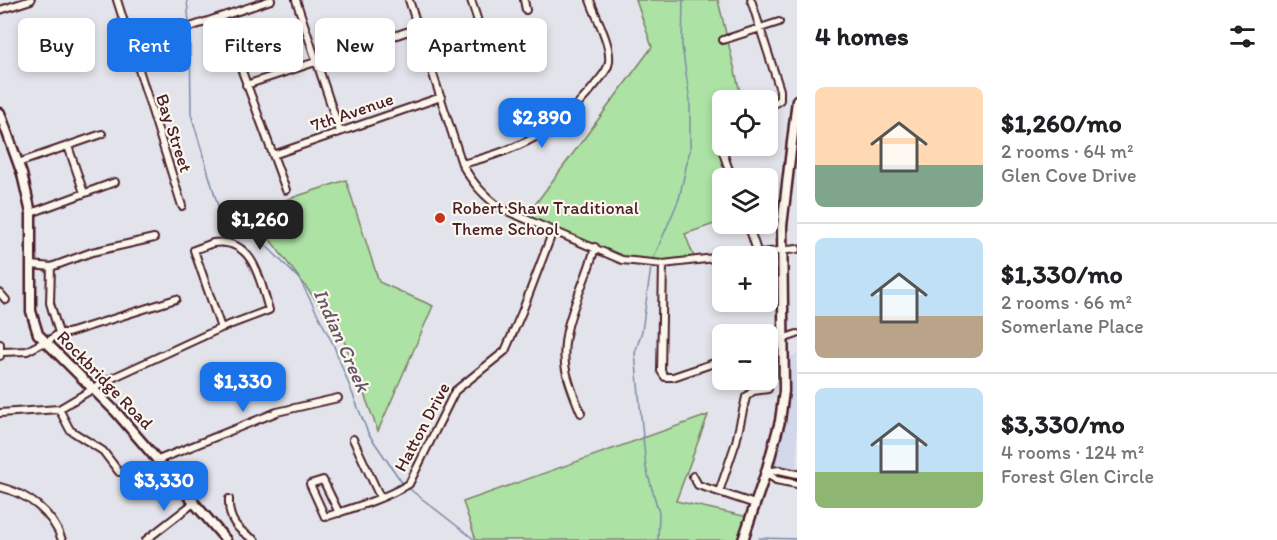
<!DOCTYPE html>
<html lang="en">
<head>
<meta charset="utf-8">
<style>
	body { margin:0; font-family:Itim,sans-serif; background:#f2f2f2; color:#202124; height:100vh; display:flex; flex-direction:column; font-size:22px; white-space:nowrap }
	* { box-sizing:border-box; margin:0 }
	p { font-size:20px; color:#757577 }
	.icon { flex:none; width:33px; height:33px; fill:none; stroke:currentColor; stroke-width:2; stroke-linecap:round; stroke-linejoin:round }
	.map { position:relative; flex:1; overflow:hidden }
	.panel { display:flex; flex-direction:column; background:#fff; width:480px }
	.panel>* { flex:none }
	.banner { position:absolute; left:18px; top:18px; width:570px; height:54px; display:flex; gap:12px }
	.fabs { position:absolute; left:712px; top:90px; display:grid; gap:12px }
	.fabs a { display:grid; place-items:center; width:66px; height:66px; border-radius:9px; background:#fff; box-shadow:0 3px 9px #0003; font-size:30px }
	.price { position:absolute; translate:-50% -51px; padding:0 14px; border-radius:12px; background:#1a73e8; color:#fff; font-size:20px; line-height:39px; filter:drop-shadow(0 2px 3px #0008) }
	.price::after { content:''; position:absolute; left:50%; top:36px; width:18px; height:14px; margin-left:-9px; background:inherit; clip-path:polygon(0 0,100% 0,50% 100%) }
	.price.active { background:#222; color:#fff }
	ul { padding:0; list-style:none }
	li { display:flex; align-items:center; gap:18px; height:150px; padding:0 18px }
	li+li { border-top:2px solid #e0e0e0 }
	li span { display:grid; place-items:center; flex:none; width:168px; height:120px; border-radius:9px; color:#555 }
	li>.icon { margin-inline-start:auto }
	span .icon { width:72px; height:72px; fill:#fffc; stroke-width:1 }
	li b { font-size:26px }
	h2 { display:flex; justify-content:space-between; align-items:center; height:72px; padding:0 18px; font-size:26px }
	.chip { padding:0 21px; border-radius:9px; background:#fff; box-shadow:0 3px 9px #0003; font-size:21px; line-height:54px }
	.chip.active { background:#1a73e8; color:#fff }
	main { display:flex; flex:1; min-height:0 }
	.map>svg:first-child { display:block }
	.built { fill:#d2d7ea }
	.green { fill:#ace2a4; stroke:#7b8068; stroke-width:1.5 }
	.lines { fill:none; stroke-linecap:round; stroke-linejoin:round }
	.stream { stroke:#7a8aa7; stroke-width:1.5 }
	.street-casing { stroke:#4a1f2b; stroke-width:10 }
	.secondary-casing { stroke:#4a1f2b; stroke-width:13 }
	.street { stroke:#fbf7ec; stroke-width:6 }
	.secondary { stroke:#fbf7ec; stroke-width:8 }
	.poi-dot { fill:#c8321e; stroke:#fbf7ec; stroke-width:2 }
	.labels { text-anchor:middle; stroke-width:4.5; stroke-linejoin:round; paint-order:stroke }
	.street-label { font-size:18px; fill:#4a1f2b; stroke:#fbf7ec }
	.poi-label { font-size:18px; fill:#4a1f2b; stroke:#fbf7ec; text-anchor:start }
	.water-label { font-size:20px; font-style:italic; fill:#625469; stroke:#fbf7ec }
</style>
</head>
<body>
<main>
<div class="map">
<svg width="797" height="540" viewBox="0 0 797 540">
	<rect width="100%" height="100%" fill="#e3e4eb"/>
	<filter id="ink" filterUnits="userSpaceOnUse"><feTurbulence type="fractalNoise" baseFrequency=".0167" numOctaves="2"/><feDisplacementMap in="SourceGraphic" scale="12" xChannelSelector="R" yChannelSelector="G"/><feConvolveMatrix kernelMatrix="1 2 1 2 8 2 1 2 1" color-interpolation-filters="sRGB"/></filter>
	<g filter="url(#ink)">
		<!-- built -->
		<path class="built" d="M797 354V476L766 478 787 358Z"/>
		<!-- green -->
		<path class="green" d="M636 0H718L742 100H723L721 144 731 178H723V221L685 234 696 262 652 265 617 258 525 218 652 47Z
			M346 180 379 282 433 306 378 431 341 333 249 212Z
			M708 415 676 501 753 518 746 540H476L463 502Z"/>
		<g class="lines">
			<!-- stream -->
			<path class="stream" d="M187 0 189 23
				M190 31 191 114 218 206 245 224 300 280 333 344 368 433 403 484
				M653 259 679 199 690 149V101L682 46 683 0
				M651 267 642 331 635 353 646 468 659 513 658 540
				M407 487 475 540
				M759 538 797 539"/>
			<defs>
				<path id="street" d="M117 0 182 206
					M296 0 340 132
					M409 0 462 164C473 184 484 196 502 209L622 260 663 264 723 257
					M471 0 483 37
					M524 0 526 10
					M751 0 780 90V100L768 108
					M0 10 31 0
					M222 17 286 190
					M723 40 779 22
					M130 47 271 0
					M246 85 418 28
					M723 127C717 144 727 163 732 178
					M68 146 84 193
					M273 155 441 97
					M18 163 102 134
					M462 164C518 150 558 132 595 85 600 78 608 71 609 62 611 43 596 18 590 0
					M31 213 115 182
					M748 224 758 254
					M213 243C254 237 260 281 269 310L221 328 194 250Z
					M732 256 797 249
					M663 264 661 371 665 377H673L723 360
					M32 265 51 267 92 252 154 238
					M51 267 50 303 59 333
					M0 293 6 300
					M0 344V356
					M45 344 59 333H68L176 299
					M768 344 797 334
					M2 352 27 351 44 342
					M59 409 70 430 103 451 119 472
					M0 413 59 409 108 380 221 328
					M581 413C575 398 567 381 565 364 560 323 586 285 595 247
					M353 439 380 497
					M158 460 277 412 338 398
					M766 472 776 480 797 484
					M766 472 779 470 797 474
					M693 476 698 485 755 504
					M0 487C28 494 52 512 62 540
					M719 492 736 442 746 397 753 391 768 389
					M229 499C228 520 237 530 255 540
					M339 513 323 480 310 484 325 517C353 508 384 499 409 484L455 391 505 351 522 312 553 231
					M146 540 195 502"/>
				<path id="secondary" d="M0 113 22 174 31 213V311L38 334 116 412 226 540
					M743 540 766 472 780 421 784 391 782 226 797 100"/>
			</defs>
			<!-- street casing -->
			<use href="#street" class="street-casing"/>
			<!-- secondary casing -->
			<use href="#secondary" class="secondary-casing"/>
			<!-- street -->
			<use href="#street" class="street"/>
			<!-- secondary -->
			<use href="#secondary" class="secondary"/>
		</g>
	</g>
	<!-- markers -->
	<circle class="poi-dot" cx="440" cy="218" r="6"/>
	<g class="labels">
		<!-- street labels -->
		<g class="street-label">
			<text transform="translate(352 112) rotate(-19)" y="6">7th Avenue</text>
			<text transform="translate(174 133) rotate(72)" y="6">Bay Street</text>
			<text transform="translate(105 380) rotate(46)" y="6">Rockbridge Road</text>
			<text transform="translate(422 427) rotate(-62)" y="6">Hatton Drive</text>
		</g>
		<!-- poi labels -->
		<g class="poi-label">
			<text x="452" y="214">Robert Shaw Traditional<tspan x="452" dy="21">Theme School</tspan></text>
		</g>
		<!-- water labels -->
		<g class="water-label">
			<text transform="translate(342 340) rotate(66)" y="7">Indian Creek</text>
		</g>
	</g>
</svg>
<div class="fabs">
<a><svg class="icon" aria-label="locate" viewBox="0 0 24 24"><circle cx="12" cy="12" r="6"/><path d="M12 2v4M12 18v4M2 12h4M18 12h4"/></svg></a>
<a><svg class="icon" aria-label="layers" viewBox="0 0 24 24"><path d="M12 4l9 5-9 5-9-5zM3 14l9 5 9-5"/></svg></a>
<a>+</a>
<a>−</a>
</div>
<b class="price" style="left:542px;top:149px">$2,890</b>
<b class="price active" style="left:260px;top:251px">$1,260</b>
<b class="price" style="left:243px;top:413px">$1,330</b>
<b class="price" style="left:164px;top:512px">$3,330</b>
<div class="banner">
<a class="chip">Buy</a>
<a class="chip active">Rent</a>
<a class="chip">Filters</a>
<a class="chip">New</a>
<a class="chip">Apartment</a>
</div>
</div>
<section class="panel">
<h2>4 homes<svg class="icon" aria-label="filters" viewBox="0 0 24 24"><path d="M4 7h16M4 17h16"/><circle cx="9" cy="7" r="2"/><circle cx="15" cy="17" r="2"/></svg></h2>
<ul>
<li><span style="background:linear-gradient(#ffd9b3 65%,#7fa58c 0)"><svg class="icon" aria-label="home" viewBox="0 0 24 24"><path d="M3 11l9-7 9 7M6 9v11h12V9"/></svg></span><div><b>$1,260/mo</b><p>2 rooms · 64 m²</p><p>Glen Cove Drive</p></div></li>
<li><span style="background:linear-gradient(#bfe0f5 65%,#b9a48a 0)"><svg class="icon" aria-label="home" viewBox="0 0 24 24"><path d="M3 11l9-7 9 7M6 9v11h12V9"/></svg></span><div><b>$1,330/mo</b><p>2 rooms · 66 m²</p><p>Somerlane Place</p></div></li>
<li><span style="background:linear-gradient(#bfe0f5 70%,#8fb573 0)"><svg class="icon" aria-label="home" viewBox="0 0 24 24"><path d="M3 11l9-7 9 7M6 9v11h12V9"/></svg></span><div><b>$3,330/mo</b><p>4 rooms · 124 m²</p><p>Forest Glen Circle</p></div></li>
</ul>
</section>
</main>
</body>
</html>
